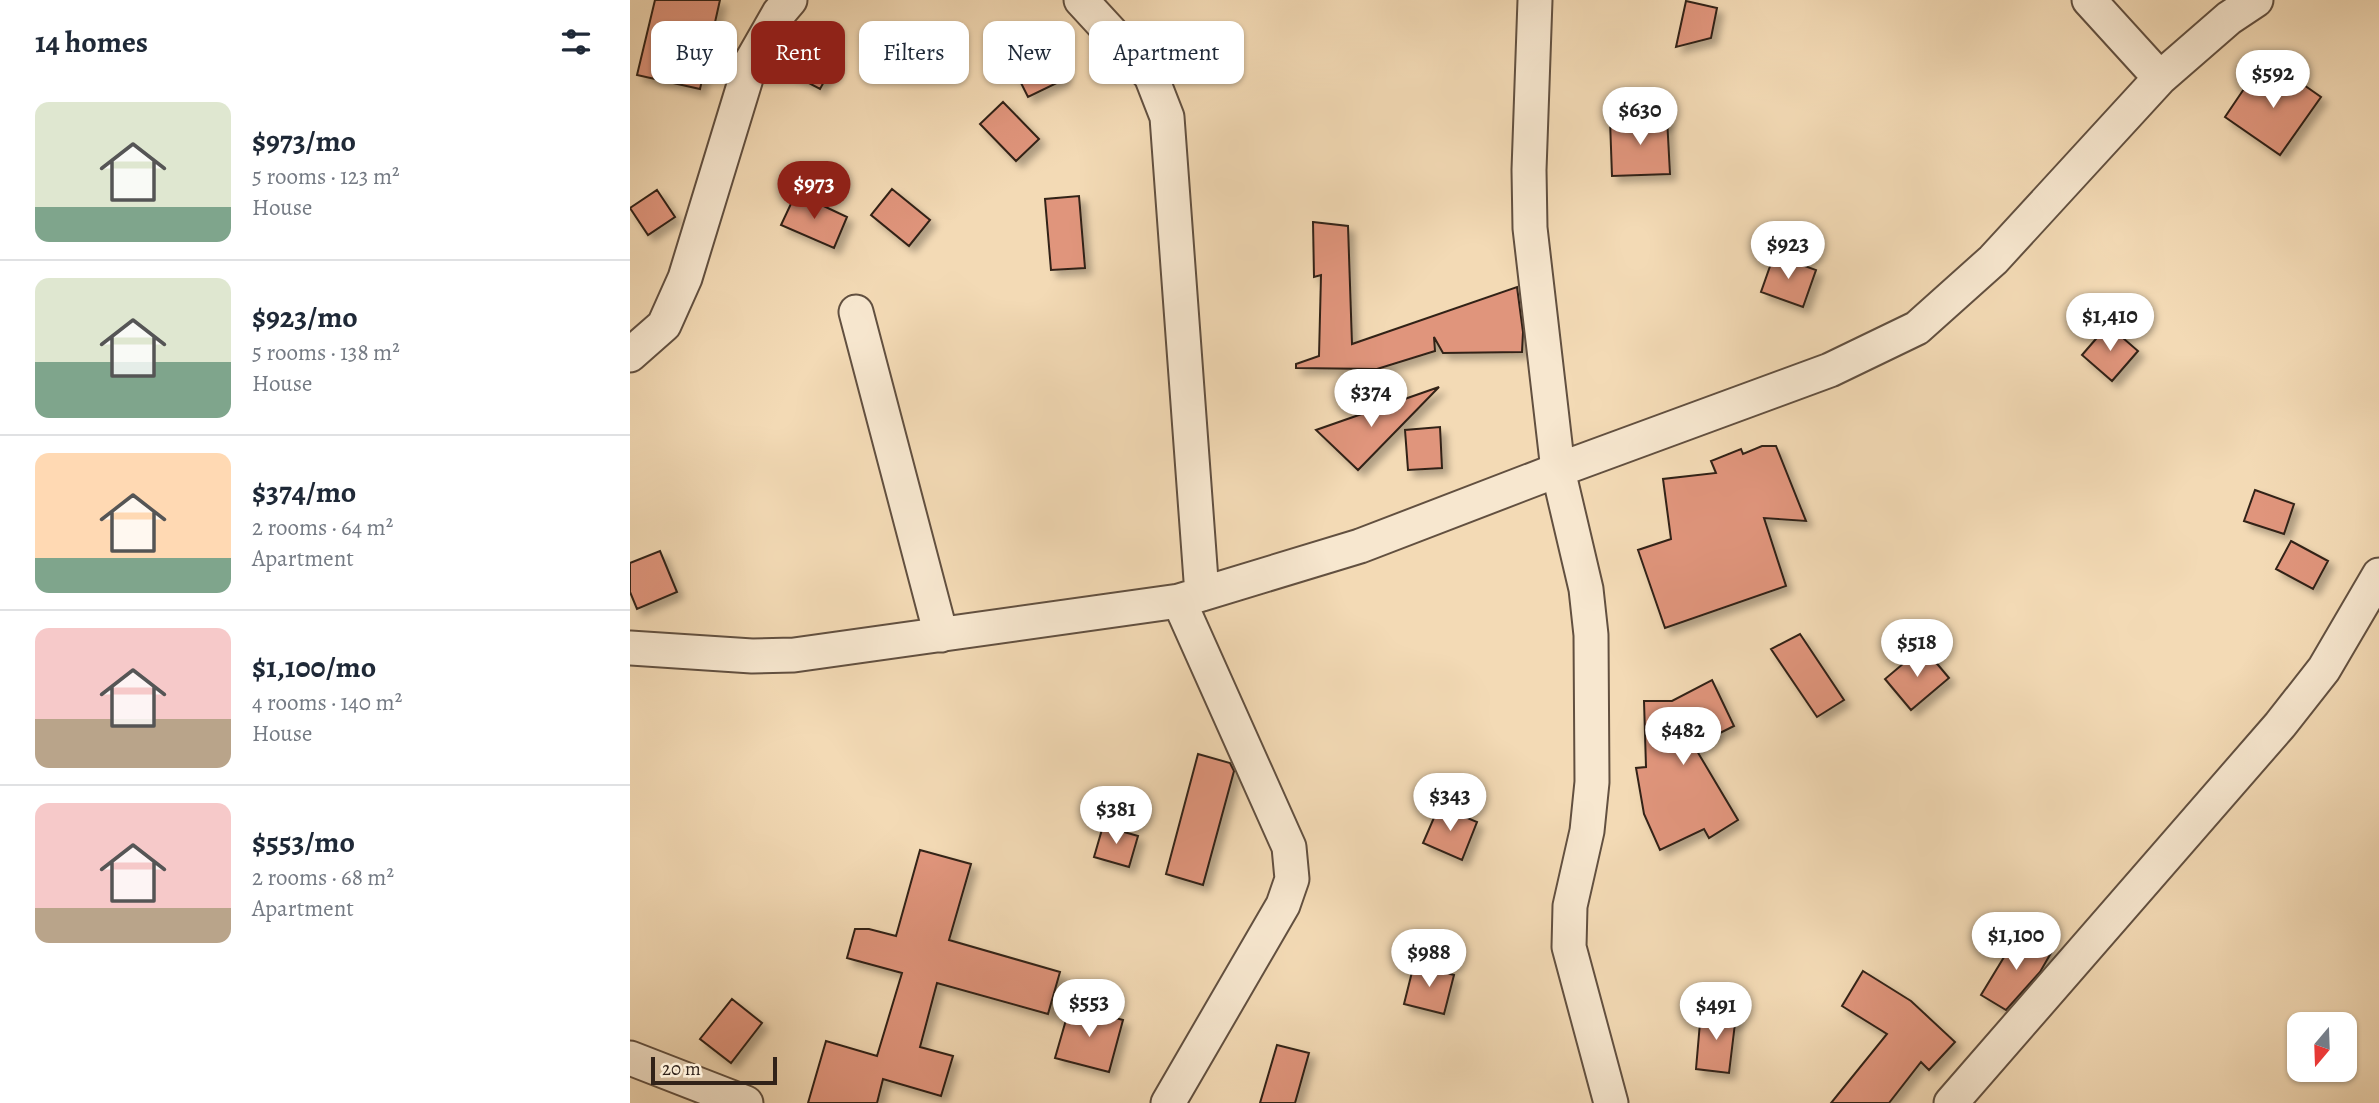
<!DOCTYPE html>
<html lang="en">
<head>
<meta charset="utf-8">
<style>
	body { margin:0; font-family:Alegreya,serif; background:#f2f2f3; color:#1f2937; height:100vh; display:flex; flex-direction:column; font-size:26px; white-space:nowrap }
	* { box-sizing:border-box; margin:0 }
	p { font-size:23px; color:#747a83 }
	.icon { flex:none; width:38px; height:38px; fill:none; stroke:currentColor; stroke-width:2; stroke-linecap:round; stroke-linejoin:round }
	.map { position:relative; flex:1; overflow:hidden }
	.drawer { display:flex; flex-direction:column; background:#fff; width:630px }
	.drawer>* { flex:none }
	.top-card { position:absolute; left:21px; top:21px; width:665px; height:63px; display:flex; gap:14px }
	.needle { width:46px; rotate:199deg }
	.buttons { position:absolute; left:1657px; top:1012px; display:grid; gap:14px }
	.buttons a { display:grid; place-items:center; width:70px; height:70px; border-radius:14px; background:#fff; box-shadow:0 2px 5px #0004; font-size:35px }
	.scale { position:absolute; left:21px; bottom:18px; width:126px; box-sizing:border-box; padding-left:7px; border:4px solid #312219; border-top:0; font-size:19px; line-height:24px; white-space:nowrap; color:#312219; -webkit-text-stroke:5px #f7e7cf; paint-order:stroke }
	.price { position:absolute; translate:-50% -60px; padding:0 16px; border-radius:24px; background:#fff; color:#222; font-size:23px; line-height:46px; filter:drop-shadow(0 2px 4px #0008) }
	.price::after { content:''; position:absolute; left:50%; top:42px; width:21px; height:16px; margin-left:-10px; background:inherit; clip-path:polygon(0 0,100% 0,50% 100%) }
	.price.active { background:#8f2418; color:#fff }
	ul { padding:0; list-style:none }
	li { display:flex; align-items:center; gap:21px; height:175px; padding:0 35px }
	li+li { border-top:2px solid #e0e1e3 }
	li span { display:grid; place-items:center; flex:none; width:196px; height:140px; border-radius:14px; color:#555 }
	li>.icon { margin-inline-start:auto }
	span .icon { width:84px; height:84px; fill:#fffc; stroke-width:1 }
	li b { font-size:30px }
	h2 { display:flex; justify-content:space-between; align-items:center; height:84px; padding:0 35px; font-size:30px }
	.tag { padding:0 24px; border-radius:14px; background:#fff; box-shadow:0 2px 5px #0004; font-size:24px; line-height:63px }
	.tag.active { background:#8f2418; color:#fff }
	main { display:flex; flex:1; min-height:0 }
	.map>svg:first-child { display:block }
	.building { fill:#e0957c; stroke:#312219; stroke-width:2; filter:url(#shadow) }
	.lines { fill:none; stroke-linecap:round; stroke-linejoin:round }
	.minor-casing { stroke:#625040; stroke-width:37 }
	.minor { stroke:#f7e7cf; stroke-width:33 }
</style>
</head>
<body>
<main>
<section class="drawer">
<h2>14 homes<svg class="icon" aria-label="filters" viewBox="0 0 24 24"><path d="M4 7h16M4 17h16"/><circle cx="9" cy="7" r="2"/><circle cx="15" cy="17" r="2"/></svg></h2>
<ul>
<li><span style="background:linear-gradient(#dfe7d0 75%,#7fa58c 0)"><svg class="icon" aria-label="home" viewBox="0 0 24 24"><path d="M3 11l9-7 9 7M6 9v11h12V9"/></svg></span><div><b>$973/mo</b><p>5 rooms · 123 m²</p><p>House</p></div></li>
<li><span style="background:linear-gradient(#dfe7d0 60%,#7fa58c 0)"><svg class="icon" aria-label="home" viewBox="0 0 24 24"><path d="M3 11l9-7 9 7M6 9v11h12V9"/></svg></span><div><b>$923/mo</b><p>5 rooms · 138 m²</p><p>House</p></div></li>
<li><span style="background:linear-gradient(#ffd9b3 75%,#7fa58c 0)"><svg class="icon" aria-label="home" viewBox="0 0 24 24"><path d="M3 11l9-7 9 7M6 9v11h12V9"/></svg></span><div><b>$374/mo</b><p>2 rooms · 64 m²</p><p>Apartment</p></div></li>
<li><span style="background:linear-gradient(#f6c9c9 65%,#b9a48a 0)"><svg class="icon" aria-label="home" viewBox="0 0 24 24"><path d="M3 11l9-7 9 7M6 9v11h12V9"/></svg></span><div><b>$1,100/mo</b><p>4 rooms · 140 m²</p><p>House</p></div></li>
<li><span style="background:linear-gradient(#f6c9c9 75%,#b9a48a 0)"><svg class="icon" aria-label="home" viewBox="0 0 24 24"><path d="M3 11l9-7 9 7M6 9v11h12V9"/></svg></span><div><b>$553/mo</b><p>2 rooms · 68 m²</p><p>Apartment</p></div></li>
</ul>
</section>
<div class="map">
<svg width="1749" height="1103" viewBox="0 0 1749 1103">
	<defs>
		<filter id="shadow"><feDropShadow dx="6" dy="6" stdDeviation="3.5" flood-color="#0004"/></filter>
	</defs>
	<rect width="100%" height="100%" fill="#f3dab5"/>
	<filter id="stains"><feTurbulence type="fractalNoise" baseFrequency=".00286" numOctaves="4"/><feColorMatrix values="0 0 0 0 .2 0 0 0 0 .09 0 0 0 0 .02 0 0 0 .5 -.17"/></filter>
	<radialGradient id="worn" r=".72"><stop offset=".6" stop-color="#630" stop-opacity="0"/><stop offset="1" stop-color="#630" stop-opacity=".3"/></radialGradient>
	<!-- building -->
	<path class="building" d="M25 0H90L70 89 7 75Z
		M1056 1 1087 8 1081 38 1046 47Z
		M174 42 206 60 190 89 158 72Z
		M420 49 435 79 398 97 383 67Z
		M1651 69 1691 97 1650 155 1595 117 1622 77 1638 87Z
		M373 102 409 139 386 161 350 124Z
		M1037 118 1040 174 982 176 980 120Z
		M262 189 300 220 279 246 241 215Z
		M27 190 45 217 18 235 0 208Z
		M166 193 217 217 204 248 151 225Z
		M449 196 455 268 421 270 415 199Z
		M683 222 718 226 722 344 887 287 893 332 892 352 813 353 804 337 805 351 747 369 666 368V364L689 356 691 275 684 277Z
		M1144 255 1186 270 1173 307 1131 292Z
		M1478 325 1508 351 1482 381 1452 355Z
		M809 387 728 470 686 430Z
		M810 427 812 468 778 470 775 430Z
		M1132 446H1146L1176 521 1134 518 1156 586 1035 628 1008 550 1041 539 1033 479 1086 473 1081 461 1111 449 1113 454Z
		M1625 490 1664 504 1654 534 1614 521Z
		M1661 541 1698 561 1683 589 1646 569Z
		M30 551 47 592 7 609 0 592V563Z
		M1170 634 1214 700 1187 717 1141 649Z
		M1293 647 1319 678 1281 710 1255 679Z
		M1082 680 1104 726 1064 746 1108 820 1079 838 1074 829 1030 850 1014 814 1006 768 1016 767 1014 701H1042Z
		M568 754 600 763 604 771 573 885 536 874Z
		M809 806 847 822 832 860 793 843Z
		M473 826 508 836 499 867 464 857Z
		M290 850 341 864 319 940 430 972 418 1014 307 983 290 1047 323 1056 311 1096 253 1079 247 1103H178L196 1041 247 1056 272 973 217 958 225 929H239L266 936Z
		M1385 939H1399L1421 953 1410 972 1376 1010 1351 995Z
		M784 964 824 975 814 1014 774 1004Z
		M1233 971 1281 1001 1325 1042 1299 1070 1291 1062 1259 1103H1201L1257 1034 1212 1006Z
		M102 999 132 1023 101 1063 70 1039Z
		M440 1006 493 1020 479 1072 425 1058Z
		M1071 1011 1106 1015 1099 1073 1066 1069Z
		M647 1045 679 1053 665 1103H630Z"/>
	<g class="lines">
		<defs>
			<path id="minor" d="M451 0 521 76 537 117 572 594
				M905 0 899 170 900 228 928 470 956 589 961 635 962 782 957 831 940 906 939 947 981 1103
				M1459 0 1530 78
				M226 312 311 635
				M0 355 34 325 55 278 121 62 149 13 160 0
				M0 648 122 656 164 655 549 601 730 546 928 470 1200 370 1287 328 1363 260 1530 78 1599 18 1626 0
				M0 1058 116 1103
				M538 1103 653 905 662 879 659 847 549 601
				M1321 1103 1650 725 1694 669 1749 575"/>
		</defs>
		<!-- minor casing -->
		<use href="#minor" class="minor-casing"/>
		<!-- minor -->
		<use href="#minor" class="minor"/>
	</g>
	<rect width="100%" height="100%" filter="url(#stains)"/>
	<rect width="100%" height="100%" fill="url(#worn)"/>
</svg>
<div class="buttons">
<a><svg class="needle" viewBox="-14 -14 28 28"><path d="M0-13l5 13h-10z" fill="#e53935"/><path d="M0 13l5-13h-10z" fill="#747a83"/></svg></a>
</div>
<div class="scale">20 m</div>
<b class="price" style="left:1643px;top:110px">$592</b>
<b class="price" style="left:1010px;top:147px">$630</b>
<b class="price active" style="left:184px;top:221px">$973</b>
<b class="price" style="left:1158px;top:281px">$923</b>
<b class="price" style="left:1480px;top:353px">$1,410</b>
<b class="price" style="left:741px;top:429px">$374</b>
<b class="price" style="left:1287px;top:679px">$518</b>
<b class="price" style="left:1053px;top:767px">$482</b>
<b class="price" style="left:820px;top:833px">$343</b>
<b class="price" style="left:486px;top:846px">$381</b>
<b class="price" style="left:1386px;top:972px">$1,100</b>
<b class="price" style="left:799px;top:989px">$988</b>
<b class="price" style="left:459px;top:1039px">$553</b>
<b class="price" style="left:1086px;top:1042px">$491</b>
<div class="top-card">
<a class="tag">Buy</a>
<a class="tag active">Rent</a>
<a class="tag">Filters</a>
<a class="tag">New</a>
<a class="tag">Apartment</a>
</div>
</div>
</main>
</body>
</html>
